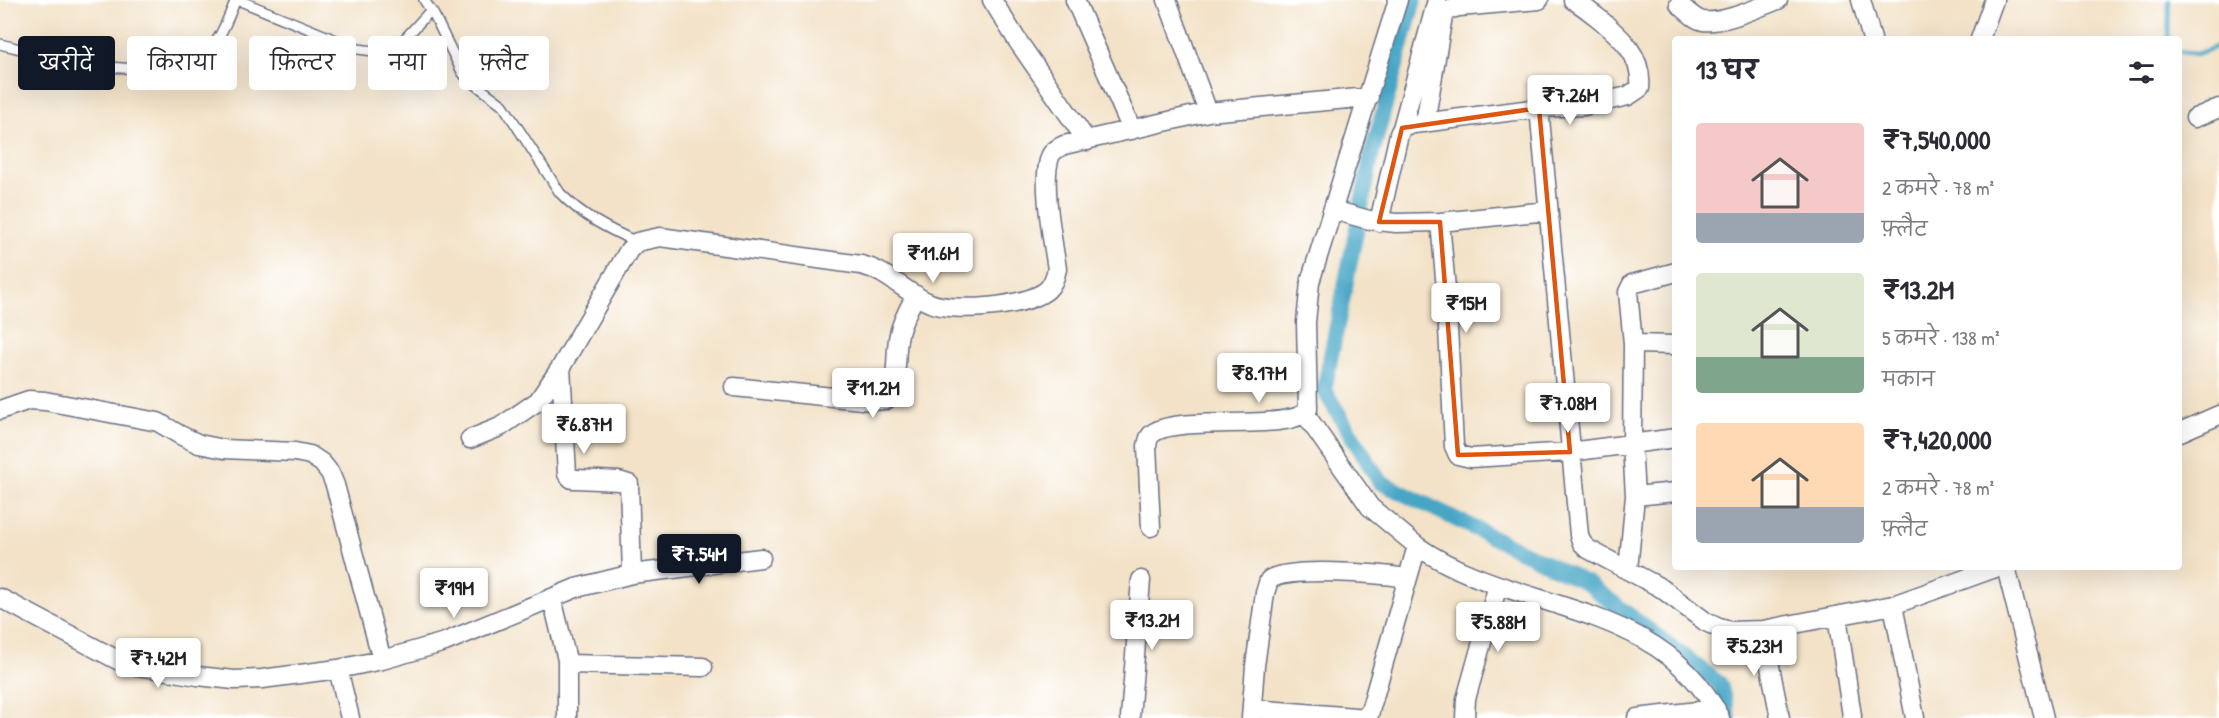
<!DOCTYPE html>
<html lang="hi">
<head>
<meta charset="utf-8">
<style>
	body { margin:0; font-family:"Patrick Hand","Playpen Sans Deva",sans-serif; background:#f2f2f3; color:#2b2b33; height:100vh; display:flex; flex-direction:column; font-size:22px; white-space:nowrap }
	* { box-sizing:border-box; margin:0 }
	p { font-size:20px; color:#7c7c81 }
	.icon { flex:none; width:33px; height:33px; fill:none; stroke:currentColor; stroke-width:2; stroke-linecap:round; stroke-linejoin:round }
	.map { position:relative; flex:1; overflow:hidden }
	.panel { position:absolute; left:1672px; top:36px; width:510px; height:534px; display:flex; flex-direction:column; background:#fff; border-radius:6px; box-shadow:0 6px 24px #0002 }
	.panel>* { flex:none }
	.top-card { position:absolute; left:18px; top:36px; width:570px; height:54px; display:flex; gap:12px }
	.price { position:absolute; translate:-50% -51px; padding:0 14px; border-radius:6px; background:#fff; color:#222; font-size:20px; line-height:39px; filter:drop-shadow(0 2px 3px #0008) }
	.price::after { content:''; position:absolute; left:50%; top:36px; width:18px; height:14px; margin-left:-9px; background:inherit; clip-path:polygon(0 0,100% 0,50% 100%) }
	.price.current { background:#111827; color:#fff }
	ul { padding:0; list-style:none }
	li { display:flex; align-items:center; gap:18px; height:150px; padding:0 24px }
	li span { display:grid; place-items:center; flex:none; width:168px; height:120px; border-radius:6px; color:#555 }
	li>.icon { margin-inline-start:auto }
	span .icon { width:72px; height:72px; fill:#fffc; stroke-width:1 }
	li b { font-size:26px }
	h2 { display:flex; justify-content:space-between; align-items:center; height:72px; padding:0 24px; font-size:26px }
	.tag { padding:0 21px; border-radius:6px; background:#fff; box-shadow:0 6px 24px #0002; font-size:21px; line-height:54px }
	.tag.current { background:#111827; color:#fff }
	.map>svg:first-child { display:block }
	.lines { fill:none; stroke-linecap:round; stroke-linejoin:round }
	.stream { stroke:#47a6c6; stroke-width:4.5 }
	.canal { stroke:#47a6c6; stroke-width:16 }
	.lane-casing { stroke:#676e83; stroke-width:12 }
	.street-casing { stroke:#676e83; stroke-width:21 }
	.lane { stroke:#fff; stroke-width:9 }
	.street { stroke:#fff; stroke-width:18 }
	.marked { fill:none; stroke:#de5710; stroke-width:4.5; stroke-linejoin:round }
</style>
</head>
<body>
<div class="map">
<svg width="2219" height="718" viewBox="0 0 2219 718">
	<rect width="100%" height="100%" fill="#fff"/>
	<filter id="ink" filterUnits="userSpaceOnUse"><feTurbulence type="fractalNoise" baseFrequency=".0167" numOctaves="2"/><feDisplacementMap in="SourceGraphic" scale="12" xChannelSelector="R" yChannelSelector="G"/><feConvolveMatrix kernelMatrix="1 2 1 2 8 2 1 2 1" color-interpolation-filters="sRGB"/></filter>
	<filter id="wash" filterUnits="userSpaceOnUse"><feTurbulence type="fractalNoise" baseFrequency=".008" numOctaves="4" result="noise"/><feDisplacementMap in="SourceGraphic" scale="24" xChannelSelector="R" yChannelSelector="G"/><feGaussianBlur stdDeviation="1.35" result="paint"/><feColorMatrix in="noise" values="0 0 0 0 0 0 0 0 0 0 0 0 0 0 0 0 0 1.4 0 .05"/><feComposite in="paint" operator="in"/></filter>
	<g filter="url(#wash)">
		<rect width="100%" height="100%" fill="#f3e2c7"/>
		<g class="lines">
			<!-- stream -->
			<path class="stream" d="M2168 39 2169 0
				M2180 52 2196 54 2219 46"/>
			<!-- canal -->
			<path class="canal" d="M1414 0 1372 153 1324 390 1380 482 1588 584 1720 684 1729 718"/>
		</g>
	</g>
	<g filter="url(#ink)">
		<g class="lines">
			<defs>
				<path id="lane" d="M238 0 358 49 381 52 392 50 398 46 431 10
					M424 0 434 15 462 72 468 79 503 105 560 193C582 216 608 229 637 242
					M0 44C54 57 168 92 213 45 224 33 229 14 236 0"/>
				<path id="street" d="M992 0 1017 40 1087 141
					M1075 0 1132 130
					M1167 0 1208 112
					M1861 0 1872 39
					M1679 4C1686 10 1694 19 1703 21 1723 24 1759 7 1778 0
					M1980 39 1994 0
					M1539 108 1579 535 1582 543 1588 549 1661 588 1706 622 1719 628 1730 631 1763 630 1893 605 1998 567
					M2195 118 2219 108
					M1425 123 1443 16 1447 10 1459 7 1539 0
					M1402 128 1437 0
					M1333 210 1369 220 1396 223 1440 222 1548 211
					M1379 222 1399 134 1402 128 1406 125 1539 108 1584 106 1628 96 1640 88C1643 55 1620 36 1597 17 1589 11 1582 5 1573 0
					M1440 222 1446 289 1454 446 1458 455 1471 458 1570 452 1676 438
					M1633 344 1676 345
					M561 367 567 474 572 479H577L619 481 629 484 632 574
					M734 387 872 401 886 400C900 382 894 355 899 334 902 320 909 308 916 295
					M0 410 29 400 45 401 158 422 180 435 199 444 224 449 295 452 310 455 322 463 330 473 335 485 382 660
					M1305 414 1370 507 1417 546 1368 718
					M2180 432 2219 415
					M470 439 500 427 538 401 561 367 629 250 637 242 660 237 861 265C888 271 905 293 930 303 954 313 1027 307 1047 290 1053 284 1055 278 1057 269 1053 242 1041 181 1050 157 1052 151 1058 148 1064 145L1208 112 1369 97
					M1635 496 1676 492
					M1151 527 1147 446C1148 441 1148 437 1152 434 1175 413 1294 434 1308 409L1306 322 1310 282 1398 0
					M1417 546C1514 614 1661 599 1720 718
					M2006 567 2044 718
					M1628 570 1635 496 1632 444 1633 344 1628 292 1632 284 1676 272
					M0 598 125 664 198 676 234 680 262 679 338 669 382 660 445 642 576 588 632 574 761 558
					M552 598 567 660V718
					M1893 605 1915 718
					M1837 616 1852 716
					M1763 630 1780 718
					M567 664 703 667
					M338 669 350 718
					M1252 709 1368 718
					M1130 718 1141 580
					M1251 718 1255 666 1265 593 1269 580C1287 566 1382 574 1407 578
					M1465 718 1466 699 1498 585
					M1637 718 1716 709"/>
			</defs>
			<!-- lane casing -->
			<use href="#lane" class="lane-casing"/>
			<!-- street casing -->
			<use href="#street" class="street-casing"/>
			<!-- lane -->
			<use href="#lane" class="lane"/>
			<!-- street -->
			<use href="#street" class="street"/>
		</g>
	</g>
	<!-- marked area -->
	<path class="marked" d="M1539 108 1570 452 1458 455 1440 222H1379L1402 128Z"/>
</svg>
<b class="price" style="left:1570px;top:126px">₹7.26M</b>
<b class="price" style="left:933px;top:284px">₹11.6M</b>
<b class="price" style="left:1466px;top:334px">₹15M</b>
<b class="price" style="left:1259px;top:404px">₹8.17M</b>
<b class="price" style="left:873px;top:419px">₹11.2M</b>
<b class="price" style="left:1568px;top:434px">₹7.08M</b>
<b class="price" style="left:584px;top:455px">₹6.87M</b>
<b class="price current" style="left:699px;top:585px">₹7.54M</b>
<b class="price" style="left:454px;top:619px">₹19M</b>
<b class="price" style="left:1152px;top:651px">₹13.2M</b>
<b class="price" style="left:1498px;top:653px">₹5.88M</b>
<b class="price" style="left:1754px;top:677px">₹5.23M</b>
<b class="price" style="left:158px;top:689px">₹7.42M</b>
<div class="top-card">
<a class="tag current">खरीदें</a>
<a class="tag">किराया</a>
<a class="tag">फ़िल्टर</a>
<a class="tag">नया</a>
<a class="tag">फ़्लैट</a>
</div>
<section class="panel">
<h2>13 घर<svg class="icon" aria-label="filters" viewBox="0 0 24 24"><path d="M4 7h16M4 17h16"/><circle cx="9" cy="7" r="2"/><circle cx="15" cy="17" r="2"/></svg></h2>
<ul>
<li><span style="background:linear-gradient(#f6c9c9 75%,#9aa5b1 0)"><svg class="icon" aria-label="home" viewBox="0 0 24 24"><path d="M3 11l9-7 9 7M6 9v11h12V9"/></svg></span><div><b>₹7,540,000</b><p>2 कमरे · 78 m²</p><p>फ़्लैट</p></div></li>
<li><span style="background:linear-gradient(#dfe7d0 70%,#7fa58c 0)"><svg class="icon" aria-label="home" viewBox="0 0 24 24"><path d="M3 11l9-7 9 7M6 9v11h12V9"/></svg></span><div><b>₹13.2M</b><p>5 कमरे · 138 m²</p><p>मकान</p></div></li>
<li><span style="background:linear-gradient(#ffd9b3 70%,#9aa5b1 0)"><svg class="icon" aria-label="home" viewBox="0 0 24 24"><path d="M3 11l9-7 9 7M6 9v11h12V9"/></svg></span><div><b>₹7,420,000</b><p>2 कमरे · 78 m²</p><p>फ़्लैट</p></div></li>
</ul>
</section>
</div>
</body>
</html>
